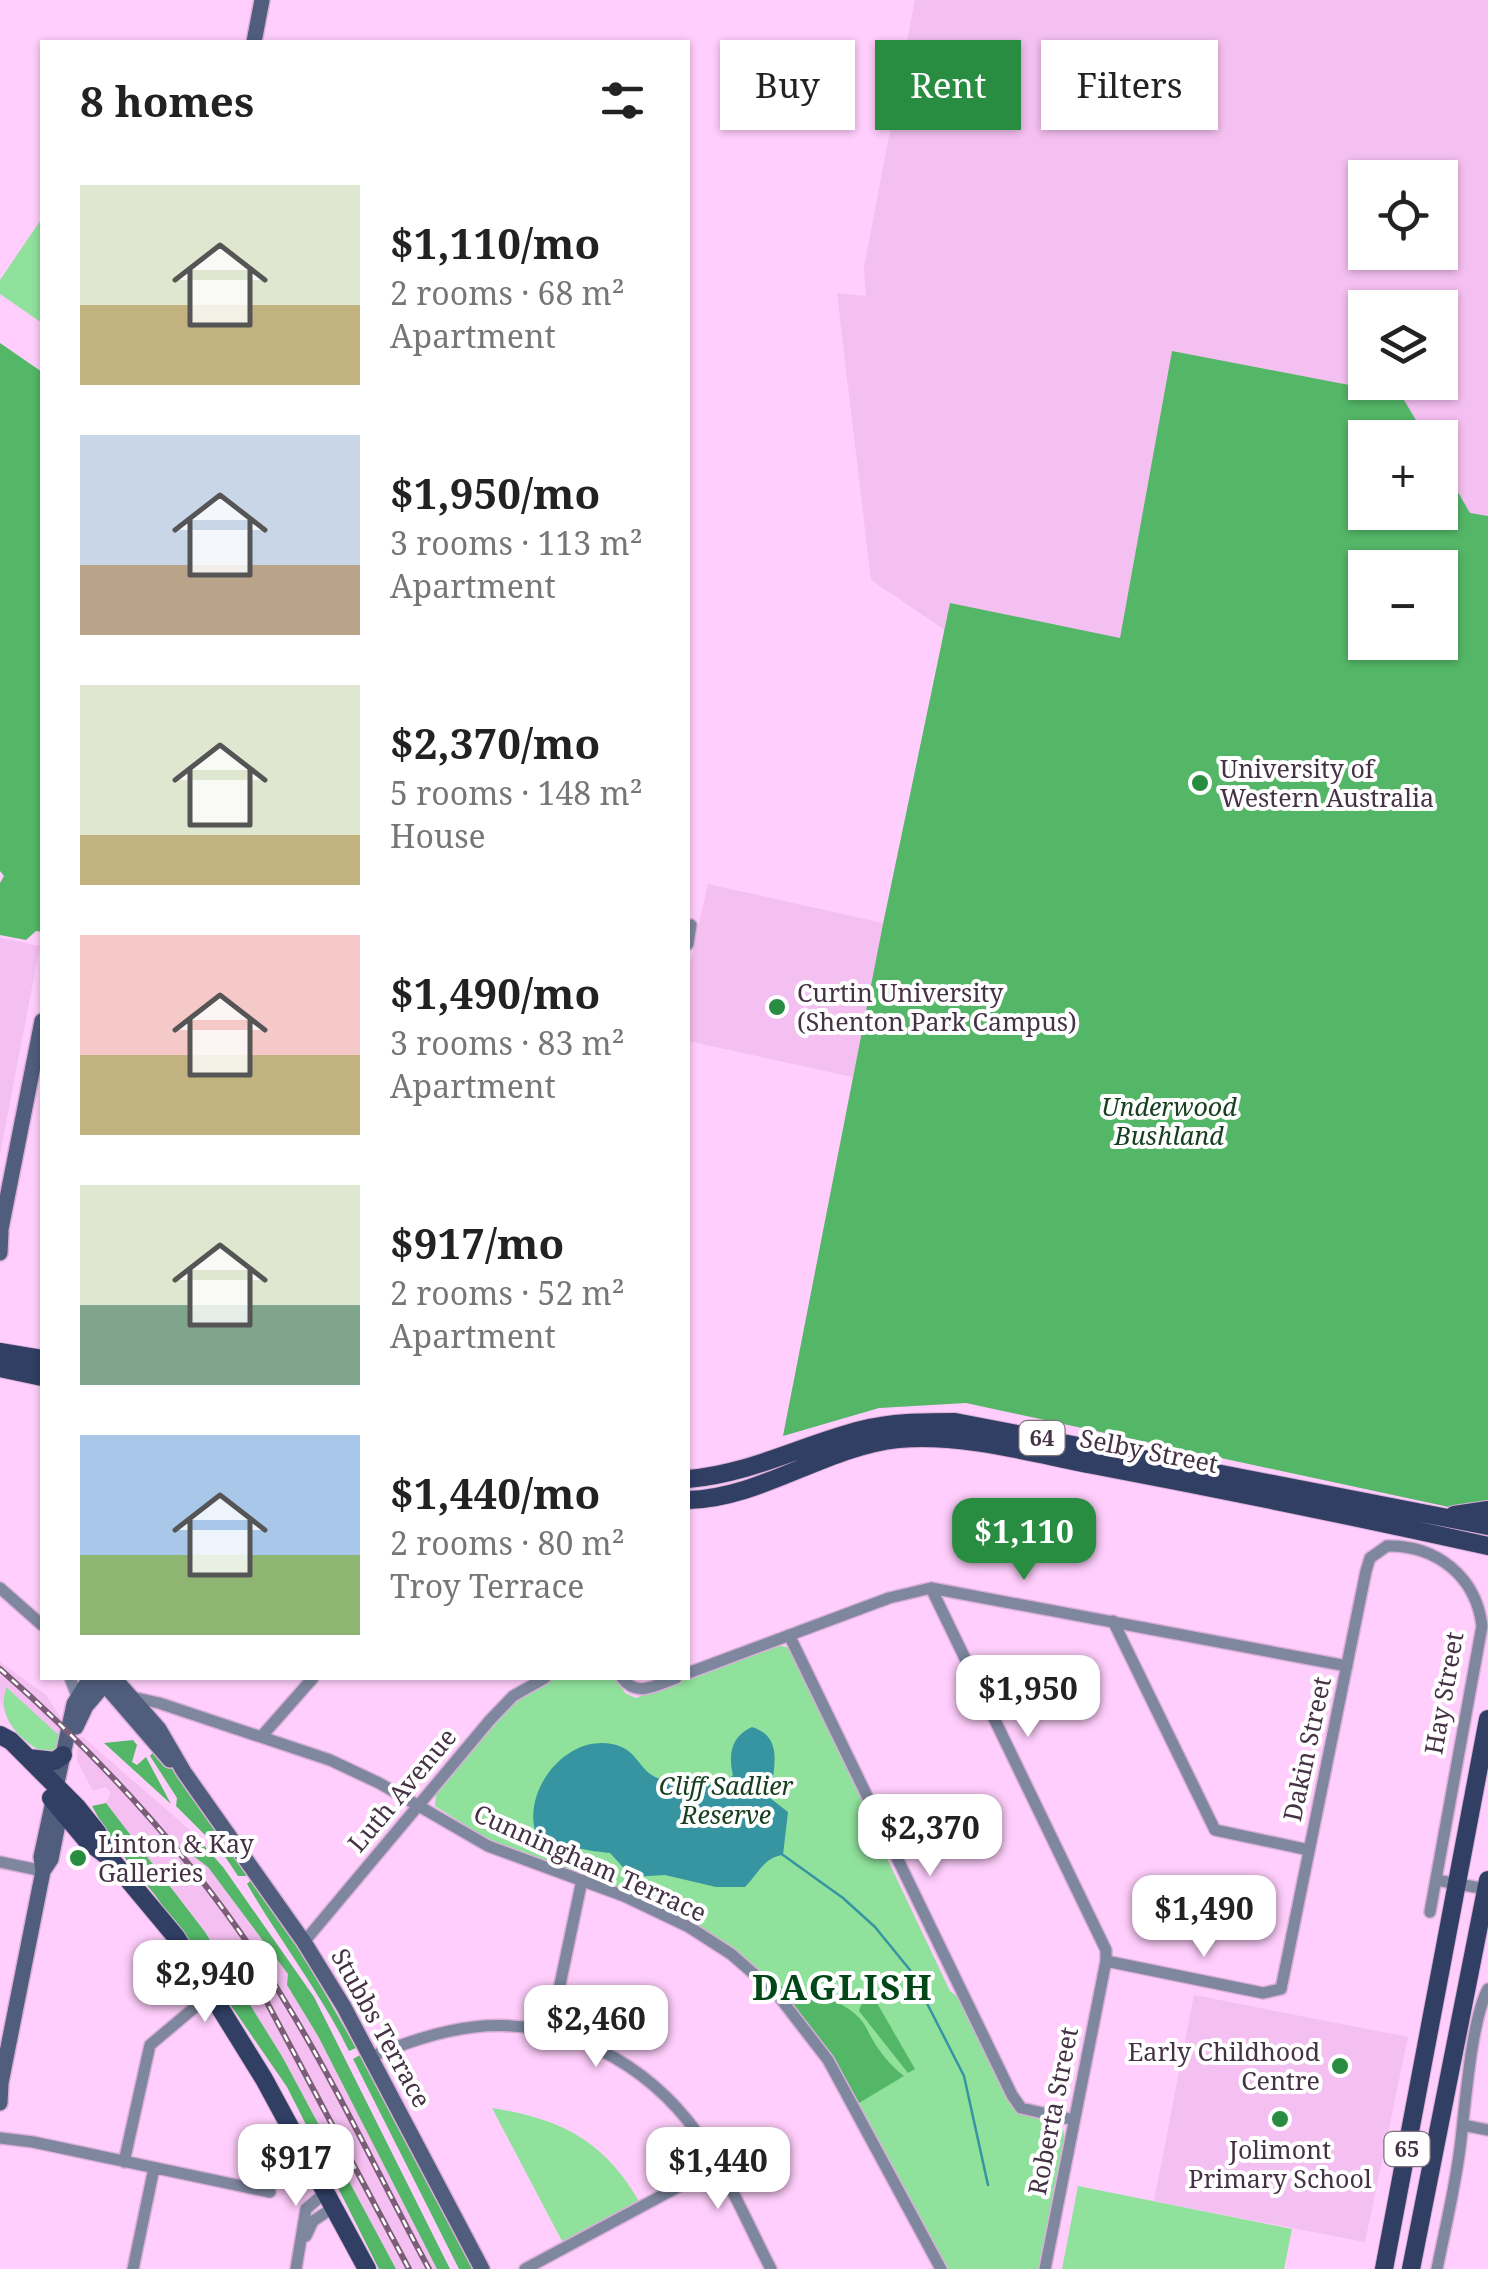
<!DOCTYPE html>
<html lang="en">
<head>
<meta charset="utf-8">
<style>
	body { margin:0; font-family:"Noto Serif",serif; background:#f6f6f6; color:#222; height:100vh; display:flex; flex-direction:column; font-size:38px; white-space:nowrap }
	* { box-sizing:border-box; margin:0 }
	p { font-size:32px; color:#767676 }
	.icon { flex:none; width:55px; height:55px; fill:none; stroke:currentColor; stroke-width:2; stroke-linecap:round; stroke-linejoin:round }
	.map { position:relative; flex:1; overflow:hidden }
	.drawer { position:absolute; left:40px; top:40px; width:650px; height:1640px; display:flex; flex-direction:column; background:#fff; border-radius:0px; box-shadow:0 2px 8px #0004 }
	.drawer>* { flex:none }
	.hud { position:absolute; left:720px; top:40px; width:618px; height:90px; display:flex; gap:20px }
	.controls { position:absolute; left:1348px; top:160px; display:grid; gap:20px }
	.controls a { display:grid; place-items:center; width:110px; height:110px; border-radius:0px; background:#fff; box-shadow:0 2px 8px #0004; font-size:50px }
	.price { position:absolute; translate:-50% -85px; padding:0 22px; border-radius:20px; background:#fff; color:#222; font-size:32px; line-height:65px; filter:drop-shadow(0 2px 5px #0008) }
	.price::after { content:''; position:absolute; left:50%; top:60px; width:30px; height:22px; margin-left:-15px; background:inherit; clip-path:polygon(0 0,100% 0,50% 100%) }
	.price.active { background:#288c41; color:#fff }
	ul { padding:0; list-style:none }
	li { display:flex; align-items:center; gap:30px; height:250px; padding:0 40px }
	li span { display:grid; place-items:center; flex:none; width:280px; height:200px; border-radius:0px; color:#555 }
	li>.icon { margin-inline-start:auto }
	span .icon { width:120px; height:120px; fill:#fffc; stroke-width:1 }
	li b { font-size:42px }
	h2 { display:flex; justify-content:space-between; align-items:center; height:120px; padding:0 40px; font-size:42px }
	.tag { padding:0 35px; border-radius:0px; background:#fff; box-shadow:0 2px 8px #0004; font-size:35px; line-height:90px }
	.tag.active { background:#288c41; color:#fff }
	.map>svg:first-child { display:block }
	.built { fill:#f4bff1; fill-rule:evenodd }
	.green { fill:#90e19c }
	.forest { fill:#54b767; fill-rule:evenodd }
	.water { fill:#3695a1 }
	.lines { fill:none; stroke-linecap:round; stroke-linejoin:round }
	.stream { stroke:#3695a1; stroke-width:2.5 }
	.street-casing { stroke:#daafd7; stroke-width:14 }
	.secondary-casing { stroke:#daafd7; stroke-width:18 }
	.primary-casing { stroke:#daafd7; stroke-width:20 }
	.street { stroke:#7e879e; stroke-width:11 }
	.secondary { stroke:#505d7d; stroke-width:15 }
	.primary { stroke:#313f65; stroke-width:18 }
	.rail-casing { stroke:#7a5e78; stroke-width:6 }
	.rail { stroke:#fff; stroke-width:2.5; stroke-dasharray:8; stroke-linecap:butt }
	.poi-dot { fill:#288c41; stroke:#fff; stroke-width:4 }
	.labels { text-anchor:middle; stroke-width:8; stroke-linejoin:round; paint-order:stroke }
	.shield { fill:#fff; stroke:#7e707d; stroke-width:2.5 }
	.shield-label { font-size:22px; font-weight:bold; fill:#463245 }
	.poi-label { font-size:25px; fill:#463245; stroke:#fff; text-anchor:start }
	.park-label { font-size:25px; font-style:italic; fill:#184020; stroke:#fff }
	.street-label { font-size:25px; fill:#463245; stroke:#fff }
	.district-label { font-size:35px; font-weight:bold; letter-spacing:2.5px; fill:#014717; stroke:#fff }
</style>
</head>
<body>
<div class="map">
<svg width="1488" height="2269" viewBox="0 0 1488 2269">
	<rect width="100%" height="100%" fill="#ffcefc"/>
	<!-- built -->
	<path class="built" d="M915 0H1488V1504L1449 1507 966 1403 879 1408 783 1436 853 1077 688 1041V974L708 884 883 923 945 630 871 580 837 293 866 296 864 268ZM1365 178H1440V252H1365ZM1365 308H1440V382H1365ZM1365 438H1440V512H1365ZM1365 568H1440V642H1365Z
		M0 938 40 946 0 1154Z
		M0 1662 46 1695 65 1725 63 1738 38 1734 21 1720 9 1723 0 1700Z
		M78 1737H83L191 1831 192 1855 208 1867 289 1974 287 1985 318 2036 437 2269H396L283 2058 205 1932 106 1803 111 1792 105 1787 93 1791 77 1761Z
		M1194 1995 1408 2037 1365 2242 1154 2201Z"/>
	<!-- green -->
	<path class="green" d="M42 218V323L0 294V280Z
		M777 1645 790 1648 875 1823 874 1831 950 1991 959 1998 1018 2111 1055 2123 1063 2129 1065 2140 1039 2269H947L835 2058 803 2015 754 1966 702 1928 625 1890 490 1841 435 1806 436 1794C469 1752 502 1699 553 1679 570 1673 598 1678 616 1678L625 1693 636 1698Z
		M6 1687 64 1740 52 1756C30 1748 4 1727 4 1703 3 1697 6 1692 6 1687Z
		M492 2108C561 2119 604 2140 640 2203L563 2243Z
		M1078 2186 1292 2229 1284 2269H1062Z"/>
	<!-- forest -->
	<path class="forest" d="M0 343 42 372V932L36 931 26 940 0 935V883L4 876 0 871Z
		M1172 351 1401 395 1426 437 1365 438V512H1440V461L1470 513 1488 516V1504L1449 1507 966 1403 879 1408 783 1436 883 924 950 603 1120 638ZM1365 568H1440V642H1365Z
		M133 1740 137 1745 132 1762 137 1765 146 1757 171 1804 104 1743Z
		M155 1750 183 1781 248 1876H238L222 1852 176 1806 177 1798 150 1756Z
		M106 1803 205 1932 283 2058 396 2269H379L287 2087 155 1895 112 1842 92 1806Z
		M191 1831 223 1867 314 1997 450 2269H437L318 2036 287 1985 288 1974 208 1867 192 1855Z
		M251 1880 290 1932 356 2048 349 2051C320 1992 280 1941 247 1884Z
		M775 1985C804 1992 852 1998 867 2029 875 2046 888 2064 904 2076L859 2103C835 2059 809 2021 775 1985Z
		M867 2001 877 2003 915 2069 908 2073 859 2011 861 2005Z
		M360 2055 466 2254 473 2269H459L353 2059Z"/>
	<!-- water -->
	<path class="water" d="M752 1727C785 1737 773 1770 770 1798L788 1812 783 1855C764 1857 758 1874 745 1887H716L665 1875 632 1877 610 1853C582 1850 559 1846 535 1830 524 1789 566 1735 612 1744 637 1749 637 1767 655 1777 670 1784 687 1776 702 1776L708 1784 718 1789 733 1775C728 1755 731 1736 752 1727Z"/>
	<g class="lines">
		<!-- stream -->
		<path class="stream" d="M783 1855 843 1898 875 1927 910 1970 964 2076 988 2185"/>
		<defs>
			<path id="street" d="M688 944 691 925
				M0 1588 42 1625
				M931 1588 1106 1950V1961L1045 2269
				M1113 1621 1215 1830 1309 1850
				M789 1635 1012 2095 1021 2108 1074 2120
				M688 1673 889 1598 931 1588 1347 1666
				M70 1678 77 1696
				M622 1678C637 1698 656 1685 676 1678
				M132 1697 159 1703 330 1760 379 1783 488 1846 624 1896 689 1927 731 1954 777 1994 828 2060 941 2269
				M261 1737 313 1678
				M0 1862 43 1871
				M1436 1880 1486 1889
				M304 1942 490 1720 513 1696 545 1678
				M1106 1961 1263 1993 1281 1989 1366 1571 1370 1558 1387 1546C1436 1545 1476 1576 1482 1626L1430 1912
				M550 2032 582 1880
				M370 2057C403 2044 438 2031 474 2027 563 2017 647 2063 698 2134 728 2175 748 2225 771 2269
				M1463 2125 1488 2130
				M0 2138 33 2142 270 2192
				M124 2162 150 2045 213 1992
				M306 2236 313 2221 334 2207
				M133 2269 154 2168
				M296 2269 306 2209 326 2192
				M525 2269 717 2166
				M1437 2269C1445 2229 1455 2188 1460 2148 1465 2109 1471 2020 1488 1989"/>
			<path id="secondary" d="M254 42 262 0
				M0 1234 42 1021
				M0 1253 1 1232
				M114 1678 159 1729 184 1772 304 1942 344 2007 482 2269
				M100 1679 170 1760
				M76 1727 86 1706 110 1678
				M43 1871 51 1859 62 1804
				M0 2103 1 2083 43 1871 41 1857 74 1704 90 1678"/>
			<path id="primary" d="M0 1352 42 1359
				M0 1368 42 1377
				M688 1479C750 1474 802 1445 861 1430 892 1422 923 1422 955 1422L1488 1526
				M688 1500C762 1498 824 1447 898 1439 962 1433 1031 1453 1093 1465 1225 1490 1357 1517 1488 1546
				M1454 1515 1488 1510
				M0 1735 11 1741 77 1807 97 1832 110 1858 176 1937 264 2079 367 2269
				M28 1758 55 1761 63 1755
				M51 1798 87 1841 106 1855
				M1384 2269 1488 1719
				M1411 2269 1488 1880"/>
		</defs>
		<!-- street casing -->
		<use href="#street" class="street-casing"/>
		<!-- secondary casing -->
		<use href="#secondary" class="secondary-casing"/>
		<!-- primary casing -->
		<use href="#primary" class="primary-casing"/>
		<!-- street -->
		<use href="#street" class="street"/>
		<!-- secondary -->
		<use href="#secondary" class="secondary"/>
		<!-- primary -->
		<use href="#primary" class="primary"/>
		<defs>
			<path id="rail" d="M0 1669C110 1766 214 1881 289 2008 340 2092 382 2182 429 2269
				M254 1978 409 2269"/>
		</defs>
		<!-- rail casing -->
		<use href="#rail" class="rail-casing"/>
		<!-- rail -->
		<use href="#rail" class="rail"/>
	</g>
	<!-- markers -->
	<g class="poi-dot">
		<circle cx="1200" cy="783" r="10"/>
		<circle cx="777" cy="1007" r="10"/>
		<circle cx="78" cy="1858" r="10"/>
		<circle cx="1340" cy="2066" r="10"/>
		<circle cx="1280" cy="2119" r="10"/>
	</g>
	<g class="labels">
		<!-- shield labels -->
		<g class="shield">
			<rect x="1019.5" y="1421" width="45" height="34" rx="8"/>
			<rect x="1384.5" y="2132" width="45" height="34" rx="8"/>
		</g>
		<g class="shield-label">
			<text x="1042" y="1446">64</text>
			<text x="1407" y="2157">65</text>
		</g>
		<!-- poi labels -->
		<g class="poi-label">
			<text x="1220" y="778">University of<tspan x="1220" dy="29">Western Australia</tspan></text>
			<text x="797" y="1002">Curtin University<tspan x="797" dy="29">(Shenton Park Campus)</tspan></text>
			<text x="98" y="1853">Linton &amp; Kay<tspan x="98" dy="29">Galleries</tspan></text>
			<text x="1320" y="2061" text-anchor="end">Early Childhood<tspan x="1320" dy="29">Centre</tspan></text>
			<text x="1280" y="2159" text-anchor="middle">Jolimont<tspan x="1280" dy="29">Primary School</tspan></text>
		</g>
		<!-- park labels -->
		<g class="park-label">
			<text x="1169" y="1116">Underwood<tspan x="1169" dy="29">Bushland</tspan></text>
			<text x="726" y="1795">Cliff Sadlier<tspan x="726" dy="29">Reserve</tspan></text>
		</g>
		<!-- street labels -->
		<g class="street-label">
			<text transform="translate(1149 1451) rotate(11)" y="9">Selby Street</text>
			<text transform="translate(1444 1693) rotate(-80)" y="9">Hay Street</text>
			<text transform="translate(1307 1749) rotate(-78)" y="9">Dakin Street</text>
			<text transform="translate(402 1790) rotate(-50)" y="9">Luth Avenue</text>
			<text transform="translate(590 1863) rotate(24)" y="9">Cunningham Terrace</text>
			<text transform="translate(381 2028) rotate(61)" y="9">Stubbs Terrace</text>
			<text transform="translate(1053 2111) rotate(-79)" y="9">Roberta Street</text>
		</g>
		<!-- district labels -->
		<g class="district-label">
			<text x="843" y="2000">DAGLISH</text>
		</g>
	</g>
</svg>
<div class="controls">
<a><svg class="icon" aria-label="locate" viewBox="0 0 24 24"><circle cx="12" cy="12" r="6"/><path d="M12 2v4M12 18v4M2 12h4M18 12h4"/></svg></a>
<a><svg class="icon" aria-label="layers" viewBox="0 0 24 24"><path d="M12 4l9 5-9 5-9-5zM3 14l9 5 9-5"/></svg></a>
<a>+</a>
<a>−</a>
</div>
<b class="price active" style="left:1024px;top:1583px">$1,110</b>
<b class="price" style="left:1028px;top:1740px">$1,950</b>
<b class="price" style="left:930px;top:1879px">$2,370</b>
<b class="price" style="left:1204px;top:1960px">$1,490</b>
<b class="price" style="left:205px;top:2025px">$2,940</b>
<b class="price" style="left:596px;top:2070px">$2,460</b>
<b class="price" style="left:296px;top:2209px">$917</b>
<b class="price" style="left:718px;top:2212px">$1,440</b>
<div class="hud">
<a class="tag">Buy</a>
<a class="tag active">Rent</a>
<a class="tag">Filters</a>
</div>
<section class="drawer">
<h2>8 homes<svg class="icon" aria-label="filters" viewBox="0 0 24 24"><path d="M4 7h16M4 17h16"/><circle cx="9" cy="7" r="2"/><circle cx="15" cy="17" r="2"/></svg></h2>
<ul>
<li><span style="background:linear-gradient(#dfe7d0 60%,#c2b280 0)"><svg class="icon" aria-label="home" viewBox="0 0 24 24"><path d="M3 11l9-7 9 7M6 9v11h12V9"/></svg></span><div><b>$1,110/mo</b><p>2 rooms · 68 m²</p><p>Apartment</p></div></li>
<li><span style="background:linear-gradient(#c9d6e8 65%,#b9a48a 0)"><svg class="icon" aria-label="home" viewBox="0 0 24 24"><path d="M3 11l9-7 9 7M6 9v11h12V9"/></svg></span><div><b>$1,950/mo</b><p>3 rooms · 113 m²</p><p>Apartment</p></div></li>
<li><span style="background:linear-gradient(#dfe7d0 75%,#c2b280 0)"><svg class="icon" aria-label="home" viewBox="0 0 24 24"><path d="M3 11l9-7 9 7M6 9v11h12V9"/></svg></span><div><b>$2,370/mo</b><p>5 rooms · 148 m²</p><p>House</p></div></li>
<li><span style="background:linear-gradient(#f6c9c9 60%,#c2b280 0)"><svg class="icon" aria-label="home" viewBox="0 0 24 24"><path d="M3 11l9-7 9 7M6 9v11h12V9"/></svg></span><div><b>$1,490/mo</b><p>3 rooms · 83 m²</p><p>Apartment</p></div></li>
<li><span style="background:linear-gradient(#dfe7d0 60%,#7fa58c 0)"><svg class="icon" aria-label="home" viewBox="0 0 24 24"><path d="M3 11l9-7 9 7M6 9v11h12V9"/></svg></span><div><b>$917/mo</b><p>2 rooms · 52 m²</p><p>Apartment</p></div></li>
<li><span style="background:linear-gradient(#a9c7e8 60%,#8fb573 0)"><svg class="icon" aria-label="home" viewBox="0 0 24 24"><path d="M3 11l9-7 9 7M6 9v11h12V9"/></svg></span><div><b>$1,440/mo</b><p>2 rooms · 80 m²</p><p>Troy Terrace</p></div></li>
</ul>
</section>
</div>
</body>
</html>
